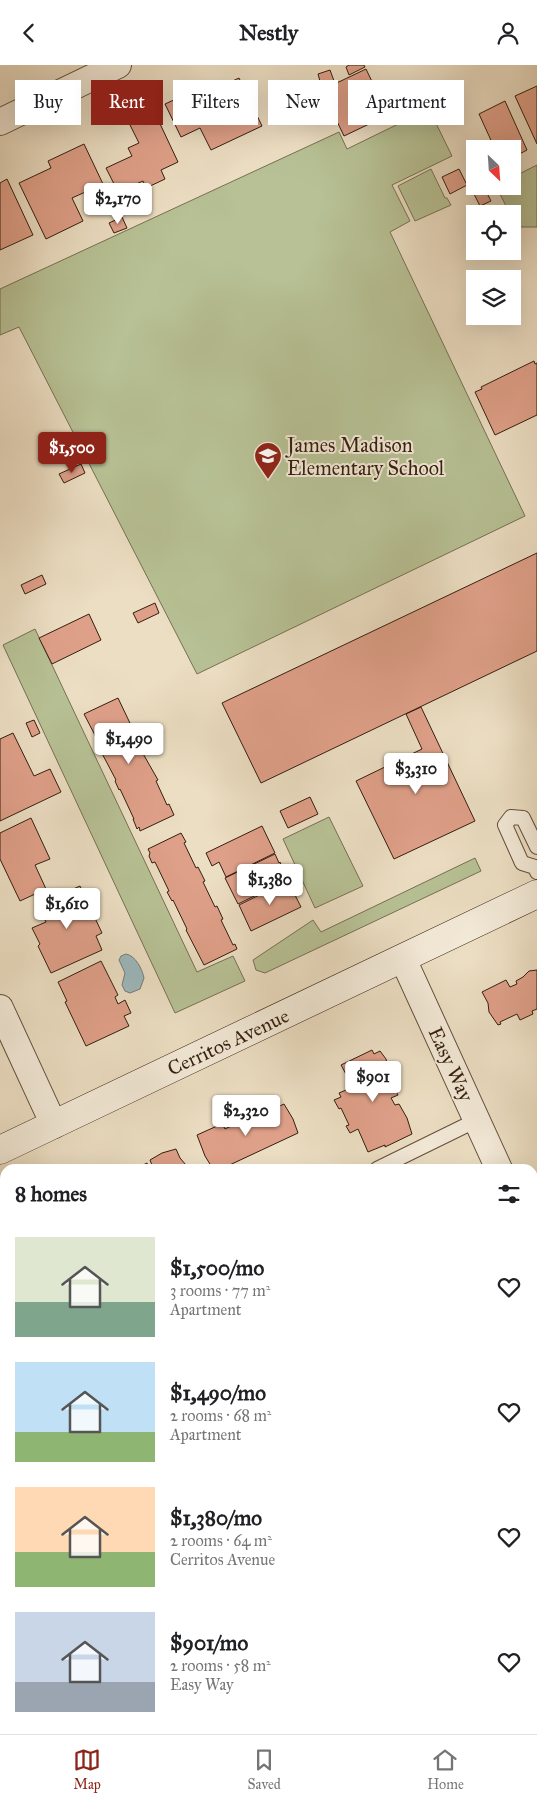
<!DOCTYPE html>
<html lang="en">
<head>
<meta charset="utf-8">
<style>
	body { margin:0; font-family:"IM FELL Great Primer",serif; background:#f6f6f6; color:#202124; height:100vh; display:flex; flex-direction:column; font-size:19px; white-space:nowrap }
	* { box-sizing:border-box; margin:0 }
	p { font-size:16px; color:#757577 }
	.icon { flex:none; width:28px; height:28px; fill:none; stroke:currentColor; stroke-width:2; stroke-linecap:round; stroke-linejoin:round }
	.map { position:relative; flex:1; overflow:hidden }
	.sheet { position:absolute; left:0px; top:1099px; width:538px; height:571px; display:flex; flex-direction:column; background:#fff; border-radius:15px 15px 0 0; box-shadow:0 5px 20px #0002 }
	.sheet>* { flex:none }
	.hud { position:absolute; left:15px; top:15px; width:508px; height:45px; display:flex; gap:10px }
	.needle { width:32px; rotate:155deg }
	.buttons { position:absolute; left:466px; top:75px; display:grid; gap:10px }
	.buttons a { display:grid; place-items:center; width:55px; height:55px; border-radius:0px; background:#fff; box-shadow:0 5px 20px #0002; font-size:25px }
	.price { position:absolute; translate:-50% -42px; padding:0 11px; border-radius:5px; background:#fff; color:#222; font-size:16px; line-height:32px; filter:drop-shadow(0 1px 2px #0008) }
	.price::after { content:''; position:absolute; left:50%; top:30px; width:15px; height:11px; margin-left:-8px; background:inherit; clip-path:polygon(0 0,100% 0,50% 100%) }
	.price.active { background:#8f2418; color:#fff }
	ul { padding:0; list-style:none }
	li { display:flex; align-items:center; gap:15px; height:125px; padding:0 15px }
	li span { display:grid; place-items:center; flex:none; width:140px; height:100px; border-radius:0px; color:#555 }
	li>.icon { margin-inline-start:auto }
	span .icon { width:60px; height:60px; fill:#fffc; stroke-width:1 }
	li b { font-size:21px }
	h2 { display:flex; justify-content:space-between; align-items:center; height:60px; padding:0 15px; font-size:21px }
	.chip { padding:0 18px; border-radius:0px; background:#fff; box-shadow:0 5px 20px #0002; font-size:18px; line-height:45px }
	.chip.active { background:#8f2418; color:#fff }
	header { display:flex; justify-content:space-between; align-items:center; height:65px; padding:0 15px; background:#fff; font-size:22px; font-weight:700 }
	.tabs { display:flex; justify-content:space-around; align-items:center; height:70px; border-top:1px solid #e0e0e0; background:#fff; font-size:14px; color:#757577 }
	.tabs a { display:grid; justify-items:center; gap:2px }
	.tabs .active { color:#8f2418 }
	.map>svg:first-child { display:block }
	.green { fill:#b7c195; stroke:#767052 }
	.water { fill:#9db9be; stroke:#737b78 }
	.building { fill:#dfa089; stroke:#341e0f }
	.lines { fill:none; stroke-linecap:round; stroke-linejoin:round }
	.lane-casing { stroke:#624e3c; stroke-width:16 }
	.street-casing { stroke:#624e3c; stroke-width:28 }
	.secondary-casing { stroke:#341e0f; stroke-width:29 }
	.lane { stroke:#f3ead8; stroke-width:14 }
	.street { stroke:#f3ead8; stroke-width:26 }
	.secondary { stroke:#f3ead8; stroke-width:28 }
	.labels { text-anchor:middle; stroke-width:4; stroke-linejoin:round; paint-order:stroke }
	.poi-label { font-size:20px; fill:#341e0f; stroke:#f3ead8; text-anchor:start }
	.street-label { font-size:20px; fill:#341e0f; stroke:#f3ead8 }
</style>
</head>
<body>
<header><svg class="icon" aria-label="back" viewBox="0 0 24 24"><path d="M15 5l-7 7 7 7"/></svg>Nestly<svg class="icon" aria-label="person" viewBox="0 0 24 24"><circle cx="12" cy="8" r="4"/><path d="M4 21q1-7 8-7t8 7"/></svg></header>
<div class="map">
<svg width="537" height="1669" viewBox="0 0 537 1669">
	<rect width="100%" height="100%" fill="#ecdec3"/>
	<filter id="stains"><feTurbulence type="fractalNoise" baseFrequency=".004" numOctaves="4"/><feColorMatrix values="0 0 0 0 .2 0 0 0 0 .09 0 0 0 0 .02 0 0 0 .5 -.17"/></filter>
	<radialGradient id="worn" r=".72"><stop offset=".6" stop-color="#630" stop-opacity="0"/><stop offset="1" stop-color="#630" stop-opacity=".3"/></radialGradient>
	<!-- green -->
	<path class="green" d="M429 44 452 91 392 120 410 156 390 167 525 451 197 609 19 262 0 270V224L339 67 347 84Z
		M537 100V162H516L513 155 512 149H510L496 121H512L513 112Z
		M431 104 445 133H447L451 140 415 156 398 121Z
		M35 564 197 907 233 891 245 916 175 948 3 580Z
		M329 752 363 821 315 843 283 774Z
		M475 793 481 806 265 908 256 905 253 895 313 855 321 867Z"/>
	<!-- water -->
	<path class="water" d="M126 889C136 891 142 904 144 913L140 924 130 928 125 926 122 920 125 908 119 895 121 891Z"/>
	<!-- building -->
	<path class="building" d="M349 0H364L365 2 349 10 346 2Z
		M366 4 388 50 344 71 322 25Z
		M330 5 334 16 321 20 318 9Z
		M239 13 262 61 211 85 200 63 181 72 165 39 202 22 205 29Z
		M537 21V79L515 31Z
		M505 36 527 85 512 93V84H495L479 49Z
		M154 46 178 97 161 105 165 114 146 123 143 116 118 127 106 103 132 91 128 83 139 78 129 58Z
		M84 79 103 119 72 133 83 156 46 174 19 118 51 103 48 96Z
		M459 104 467 120 450 129 442 112Z
		M7 114 33 170 0 185V118Z
		M485 124 491 136 480 141 474 129Z
		M122 152 127 163 114 168 109 158Z
		M534 296 535 299 537 298V350L495 370 475 327 482 324 481 322Z
		M81 399 85 408 64 418 59 409Z
		M537 488V586L261 718 222 638Z
		M42 510 46 519 25 529 21 520Z
		M155 538 159 548 138 558 133 548Z
		M89 549 101 575 52 599 39 573Z
		M118 633 139 677 137 678 158 715 156 716 167 740 169 739 174 750 140 766 139 762 137 764 133 754H134L120 724 119 725 115 716 116 715 96 677 98 676 84 649Z
		M421 642 475 756 394 794 356 716 422 684 406 649Z
		M34 655 40 668 32 672 26 658Z
		M13 668 34 711 50 704 61 727 0 756V674Z
		M310 732 318 749 288 763 280 746Z
		M31 753 50 794 35 800 46 824 20 836 0 794V768Z
		M262 761 275 788 226 812 219 797 212 801 206 788Z
		M181 768 186 777 184 778 196 803 198 802 205 816 203 817 215 842 217 841 223 854 221 855 233 880 235 879 237 884 204 900 186 865 187 864 173 835 172 836 167 827 169 826 155 797 152 798 149 791 150 788 148 784Z
		M275 789 279 798 280 797 287 815 238 839 225 813Z
		M288 816 301 842 251 866 239 840Z
		M80 821 102 868 96 871 102 885 51 908 38 881 40 879 32 863 46 857 37 838 61 827 62 829Z
		M101 896 118 930 115 932 118 939 125 935 131 948 124 951 129 961 86 981 65 937 67 936 58 917Z
		M537 905V944L532 946 533 949 520 955 517 949 500 957 501 959 498 960 489 947 488 938 482 927 506 915 510 922 517 919 516 916 523 912 529 906Z
		M372 985 374 989 380 986 386 994 388 1004 386 1005 398 1030 391 1033 395 1040 399 1039 407 1053 412 1069 385 1082V1080L368 1087 358 1064 350 1068 346 1061 349 1060 341 1043 339 1044 334 1035 341 1032 339 1028 353 1022 341 1000Z
		M284 1039 293 1054 298 1068 221 1104H213L205 1091 197 1070 217 1061 216 1059 221 1056 225 1064 239 1057 236 1050 244 1046 248 1056Z
		M176 1084 180 1093 186 1100 187 1104H135L147 1098 148 1102 152 1100 150 1095 162 1088Z
		M5 1158V1179L0 1168V1161Z
		M532 1292 537 1309V1375L532 1377Z
		M537 1396V1418L532 1411V1399Z
		M537 1441V1486L532 1477V1443Z
		M0 1513 5 1516V1592L0 1588V1574L2 1572 0 1571Z
		M537 1601V1635L532 1629V1605Z
		M160 1665H181L178 1669H166Z
		M229 1665H268L270 1669H234L233 1667 230 1668Z
		M420 1665H495L487 1669H412Z"/>
	<g class="lines">
		<defs>
			<path id="lane" d="M511 752 505 760 522 798 535 802 537 807
				M511 752 523 753 537 782
				M377 1104 477 1055
				M0 1287 5 1285"/>
			<path id="street" d="M0 57 118 0
				M403 894 499 1104
				M0 943 54 1060
				M532 1178 537 1188
				M532 1214 537 1211
				M0 1328 5 1339
				M0 1461 5 1459
				M532 1553 537 1551
				M333 1665 335 1669"/>
			<path id="secondary" d="M0 1085 537 829"/>
		</defs>
		<!-- lane casing -->
		<use href="#lane" class="lane-casing"/>
		<!-- street casing -->
		<use href="#street" class="street-casing"/>
		<!-- secondary casing -->
		<use href="#secondary" class="secondary-casing"/>
		<!-- lane -->
		<use href="#lane" class="lane"/>
		<!-- street -->
		<use href="#street" class="street"/>
		<!-- secondary -->
		<use href="#secondary" class="secondary"/>
	</g>
	<!-- icons -->
	<defs>
		<symbol id="school-pin" viewBox="-11 -11 22 30"><path d="M0 17L-7.5 6A9.5 9.5 0 1 1 7.5 6Z" fill="#8f2418" stroke="#f3ead8"/><path d="M0-5L7-2L0 1L-7-2ZM-4 1L0 2.5L4 1V4Q0 6-4 4Z" fill="#fff"/></symbol>
	</defs>
	<g fill-rule="evenodd">
		<use href="#school-pin" x="252" y="375" width="32" height="43"/>
	</g>
	<g class="labels">
		<!-- poi labels -->
		<g class="poi-label">
			<text x="287" y="387">James Madison<tspan x="287" dy="23">Elementary School</tspan></text>
		</g>
		<!-- street labels -->
		<g class="street-label">
			<text transform="translate(228 977) rotate(-25)" y="7">Cerritos Avenue</text>
			<text transform="translate(451 999) rotate(65)" y="7">Easy Way</text>
		</g>
	</g>
	<rect width="100%" height="100%" filter="url(#stains)"/>
	<rect width="100%" height="100%" fill="url(#worn)"/>
</svg>
<div class="buttons">
<a><svg class="needle" viewBox="-14 -14 28 28"><path d="M0-13l5 13h-10z" fill="#e53935"/><path d="M0 13l5-13h-10z" fill="#757577"/></svg></a>
<a><svg class="icon" aria-label="locate" viewBox="0 0 24 24"><circle cx="12" cy="12" r="6"/><path d="M12 2v4M12 18v4M2 12h4M18 12h4"/></svg></a>
<a><svg class="icon" aria-label="layers" viewBox="0 0 24 24"><path d="M12 4l9 5-9 5-9-5zM3 14l9 5 9-5"/></svg></a>
</div>
<b class="price" style="left:118px;top:160px">$2,170</b>
<b class="price active" style="left:72px;top:409px">$1,500</b>
<b class="price" style="left:129px;top:700px">$1,490</b>
<b class="price" style="left:416px;top:730px">$3,310</b>
<b class="price" style="left:270px;top:841px">$1,380</b>
<b class="price" style="left:67px;top:865px">$1,610</b>
<b class="price" style="left:373px;top:1038px">$901</b>
<b class="price" style="left:246px;top:1072px">$2,320</b>
<div class="hud">
<a class="chip">Buy</a>
<a class="chip active">Rent</a>
<a class="chip">Filters</a>
<a class="chip">New</a>
<a class="chip">Apartment</a>
</div>
<section class="sheet">
<h2>8 homes<svg class="icon" aria-label="filters" viewBox="0 0 24 24"><path d="M4 7h16M4 17h16"/><circle cx="9" cy="7" r="2"/><circle cx="15" cy="17" r="2"/></svg></h2>
<ul>
<li><span style="background:linear-gradient(#dfe7d0 65%,#7fa58c 0)"><svg class="icon" aria-label="home" viewBox="0 0 24 24"><path d="M3 11l9-7 9 7M6 9v11h12V9"/></svg></span><div><b>$1,500/mo</b><p>3 rooms · 77 m²</p><p>Apartment</p></div><svg class="icon" aria-label="heart" viewBox="0 0 24 24"><path d="M12 20l-8-8c-3-5 5-10 8-4 3-6 11-1 8 4z"/></svg></li>
<li><span style="background:linear-gradient(#bfe0f5 70%,#8fb573 0)"><svg class="icon" aria-label="home" viewBox="0 0 24 24"><path d="M3 11l9-7 9 7M6 9v11h12V9"/></svg></span><div><b>$1,490/mo</b><p>2 rooms · 68 m²</p><p>Apartment</p></div><svg class="icon" aria-label="heart" viewBox="0 0 24 24"><path d="M12 20l-8-8c-3-5 5-10 8-4 3-6 11-1 8 4z"/></svg></li>
<li><span style="background:linear-gradient(#ffd9b3 65%,#8fb573 0)"><svg class="icon" aria-label="home" viewBox="0 0 24 24"><path d="M3 11l9-7 9 7M6 9v11h12V9"/></svg></span><div><b>$1,380/mo</b><p>2 rooms · 64 m²</p><p>Cerritos Avenue</p></div><svg class="icon" aria-label="heart" viewBox="0 0 24 24"><path d="M12 20l-8-8c-3-5 5-10 8-4 3-6 11-1 8 4z"/></svg></li>
<li><span style="background:linear-gradient(#c9d6e8 70%,#9aa5b1 0)"><svg class="icon" aria-label="home" viewBox="0 0 24 24"><path d="M3 11l9-7 9 7M6 9v11h12V9"/></svg></span><div><b>$901/mo</b><p>2 rooms · 58 m²</p><p>Easy Way</p></div><svg class="icon" aria-label="heart" viewBox="0 0 24 24"><path d="M12 20l-8-8c-3-5 5-10 8-4 3-6 11-1 8 4z"/></svg></li>
</ul>
</section>
</div>
<nav class="tabs">
<a class="active"><svg class="icon" aria-label="map" viewBox="0 0 24 24"><path d="M3 6l6-2 6 2 6-2v14l-6 2-6-2-6 2zM9 4v14M15 6v14"/></svg>Map</a>
<a><svg class="icon" aria-label="saved" viewBox="0 0 24 24"><path d="M7 4h10v16l-5-4-5 4z"/></svg>Saved</a>
<a><svg class="icon" aria-label="home" viewBox="0 0 24 24"><path d="M3 11l9-7 9 7M6 9v11h12V9"/></svg>Home</a>
</nav>
</body>
</html>
